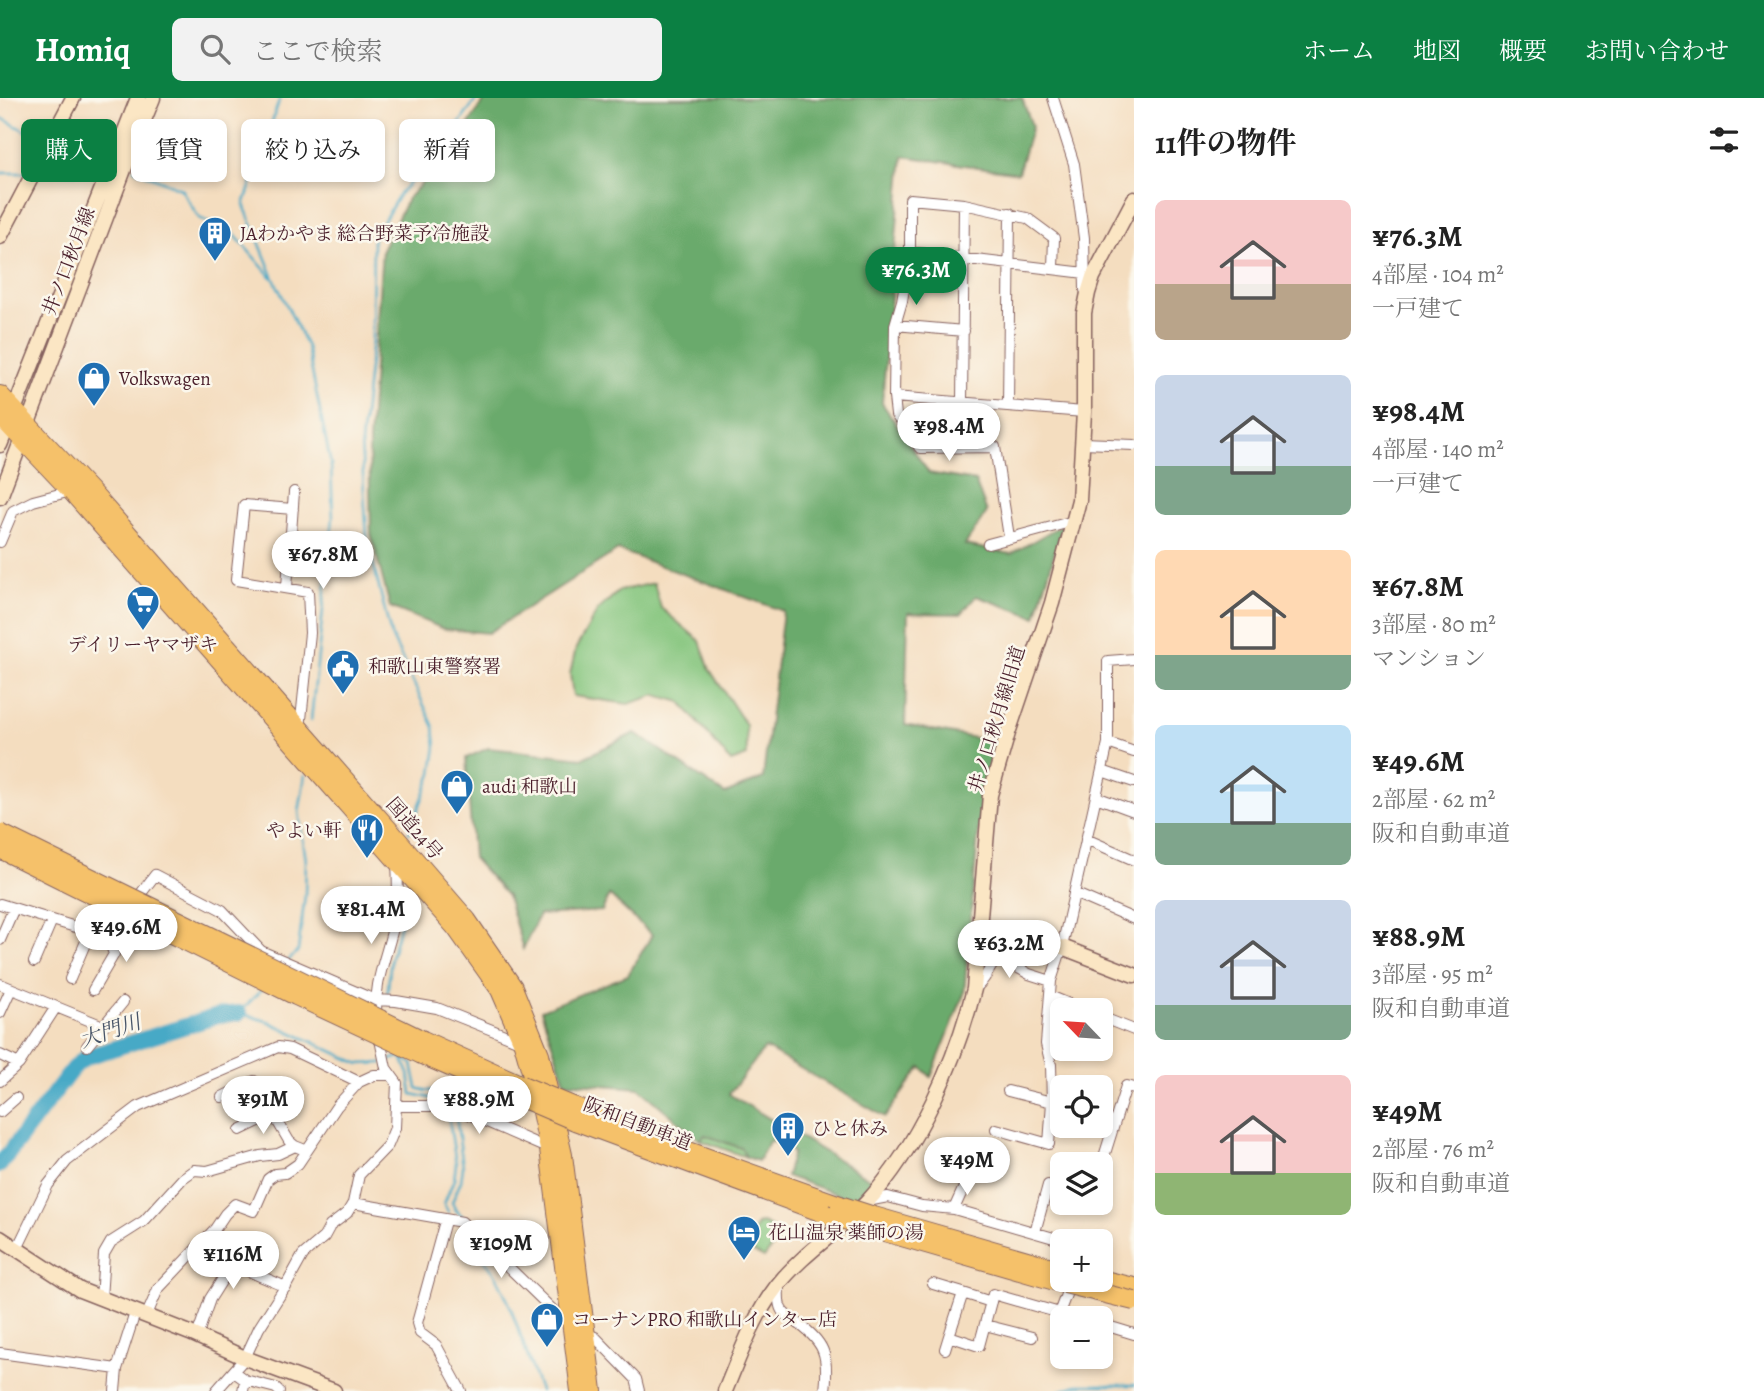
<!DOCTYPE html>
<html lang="ja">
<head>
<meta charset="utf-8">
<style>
	body { margin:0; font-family:Alegreya,"Noto Serif JP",serif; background:#f2f2f2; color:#222; height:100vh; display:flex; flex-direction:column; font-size:26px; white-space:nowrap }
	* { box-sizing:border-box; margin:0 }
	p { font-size:23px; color:#767676 }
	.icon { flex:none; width:38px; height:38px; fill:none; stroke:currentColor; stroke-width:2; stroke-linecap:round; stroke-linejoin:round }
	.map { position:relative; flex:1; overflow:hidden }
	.sheet { display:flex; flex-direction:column; background:#fff; width:630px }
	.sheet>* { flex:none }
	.banner { position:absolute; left:21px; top:21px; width:665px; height:63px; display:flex; gap:14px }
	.needle { width:46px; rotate:295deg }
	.tools { position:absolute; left:1050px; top:900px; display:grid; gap:14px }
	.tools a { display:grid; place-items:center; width:63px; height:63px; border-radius:10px; background:#fff; box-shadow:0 4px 10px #0003; font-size:35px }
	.price { position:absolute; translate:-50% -60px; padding:0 16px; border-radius:24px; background:#fff; color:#222; font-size:23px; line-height:46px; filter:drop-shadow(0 2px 4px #0008) }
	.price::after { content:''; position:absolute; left:50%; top:42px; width:21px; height:16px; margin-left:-10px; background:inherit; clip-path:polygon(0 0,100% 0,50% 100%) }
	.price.current { background:#0b8043; color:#fff }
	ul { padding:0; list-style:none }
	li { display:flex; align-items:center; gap:21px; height:175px; padding:0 21px }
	li span { display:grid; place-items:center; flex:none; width:196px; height:140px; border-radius:10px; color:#555 }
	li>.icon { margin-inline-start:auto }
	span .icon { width:84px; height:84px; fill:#fffc; stroke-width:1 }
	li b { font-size:30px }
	h2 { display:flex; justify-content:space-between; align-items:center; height:84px; padding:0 21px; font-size:30px }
	.chip { padding:0 24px; border-radius:10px; background:#fff; box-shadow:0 4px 10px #0003; font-size:24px; line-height:63px }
	.chip.current { background:#0b8043; color:#fff }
	header { display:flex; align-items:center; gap:42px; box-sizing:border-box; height:98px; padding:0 35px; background:#0b8043; color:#fff }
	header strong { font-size:33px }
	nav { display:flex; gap:38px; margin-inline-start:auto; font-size:24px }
	.search { width:490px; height:63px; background:#f2f2f2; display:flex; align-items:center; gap:18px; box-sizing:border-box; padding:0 24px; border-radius:10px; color:#767676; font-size:26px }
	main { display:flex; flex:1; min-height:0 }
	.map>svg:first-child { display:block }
	.green { fill:#84c57d; stroke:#677254; stroke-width:2 }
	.forest { fill:#6baa6c; stroke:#5a644c; stroke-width:2 }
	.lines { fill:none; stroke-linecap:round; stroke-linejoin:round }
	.stream { stroke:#47a9c6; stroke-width:2.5 }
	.river { stroke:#47a9c6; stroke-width:16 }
	.street-casing { stroke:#86625f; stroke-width:12 }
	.secondary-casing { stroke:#86625f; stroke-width:17 }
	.highway-casing { stroke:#86625f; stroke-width:20 }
	.street { stroke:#fff; stroke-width:10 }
	.secondary { stroke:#fbe6c4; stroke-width:14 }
	.highway { stroke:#f5c16b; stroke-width:18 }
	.highway-bridge-casing { stroke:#86625f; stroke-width:20; stroke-linecap:butt }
	.highway-bridge { stroke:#f5c16b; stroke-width:18 }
	.labels { text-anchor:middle; stroke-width:5; stroke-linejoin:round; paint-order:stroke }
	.poi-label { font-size:19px; fill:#4a1f2b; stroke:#fbf7ec; text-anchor:start }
	.street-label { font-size:19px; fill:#4a1f2b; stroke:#fbf7ec }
	.water-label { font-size:21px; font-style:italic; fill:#495669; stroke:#fbf7ec }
</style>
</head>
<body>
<header>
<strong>Homiq</strong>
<div class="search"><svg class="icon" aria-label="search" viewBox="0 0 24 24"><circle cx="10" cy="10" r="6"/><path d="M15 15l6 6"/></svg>ここで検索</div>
<nav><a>ホーム</a><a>地図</a><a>概要</a><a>お問い合わせ</a></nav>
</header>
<main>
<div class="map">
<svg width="1134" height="1293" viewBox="0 0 1134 1293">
	<rect width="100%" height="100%" fill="#fbf7ec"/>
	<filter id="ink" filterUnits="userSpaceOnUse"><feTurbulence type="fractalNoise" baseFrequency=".0143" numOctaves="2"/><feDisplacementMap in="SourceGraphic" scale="14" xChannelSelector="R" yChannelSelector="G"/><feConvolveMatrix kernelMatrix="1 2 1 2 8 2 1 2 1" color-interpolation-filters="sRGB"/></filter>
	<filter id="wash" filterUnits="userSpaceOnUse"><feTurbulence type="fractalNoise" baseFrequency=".00686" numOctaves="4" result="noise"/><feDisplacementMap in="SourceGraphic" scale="28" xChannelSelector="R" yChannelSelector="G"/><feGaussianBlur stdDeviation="1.57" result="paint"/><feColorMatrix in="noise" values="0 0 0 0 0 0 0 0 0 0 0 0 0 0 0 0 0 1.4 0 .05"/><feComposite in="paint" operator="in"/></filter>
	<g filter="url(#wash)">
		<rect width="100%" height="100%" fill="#f4ddbf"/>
		<!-- green -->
		<path class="green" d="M654 485 661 510 700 543 710 572 746 627 747 658 731 664 681 604 656 597 628 606 573 598 570 576 576 550 598 512 619 493Z
			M705 1037 741 1050 746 1059 700 1042Z
			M762 1125 771 1129 776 1137 773 1148 764 1160 746 1150 757 1126Z"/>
		<!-- forest -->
		<path class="forest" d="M486 0H1022L1032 28 1018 75 903 58 882 305 929 375 975 383 987 414 965 447 1011 456 1063 426 1036 519 976 498 961 516 908 515 905 627 997 644 982 693 964 896 931 979 921 969 885 1019 765 950 729 996 871 1082C870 1091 861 1099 853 1102L786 1078 793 1054 770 1042 758 1063 746 1059 741 1050 705 1037 700 1042 639 990 565 984 541 912 628 877 652 837 609 797 602 813 539 817 523 851 507 798 473 760 466 660 488 650 583 660 635 635 725 696 763 680 783 513 618 452 488 535 444 531 390 509 371 436 369 344 382 151 408 100 446 60Z"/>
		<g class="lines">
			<!-- stream -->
			<path class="stream" d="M280 0 244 107 275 183 307 249 331 367 333 420 311 622
				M0 19 43 43
				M56 46 102 60
				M134 71 181 91 199 120 233 135 272 180
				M0 75H27
				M41 75H84L95 58
				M409 735 432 676 436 649 434 629 391 537 367 441 361 345 372 242 373 141 400 95 437 58 477 0
				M289 862 298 853 305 797 306 763 299 714 305 678
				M263 890 239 915 267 923 360 966 382 965
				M387 900 391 860 403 815 405 790
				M402 959 409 976 412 996 440 1002
				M405 961 412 966 417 990C431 996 444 989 453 1003
				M388 963 402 958
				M456 1018 463 1069 461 1083 452 1104 455 1111 463 1119
				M448 1114 444 1106 454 1081 456 1066 448 1015
				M462 1132 496 1177 509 1205 540 1293
				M1060 1293 1077 1287H1134"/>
			<!-- river -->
			<path class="river" d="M0 1067 73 970 86 959 221 917 239 915"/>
		</g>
	</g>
	<g filter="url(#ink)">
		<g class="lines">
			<defs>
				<path id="street" d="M1053 0 1074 66 1084 140 1085 192
					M52 38 122 58
					M910 154 1085 175
					M1053 170 1054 140 1027 120 964 106 910 101V154L902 203 895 227 894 299 1084 314
					M895 227 964 233
					M894 299 896 317 920 350 995 349 1009 439
					M962 304 964 106
					M1008 308 1010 115
					M1083 345 1134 347
					M293 411 244 407 236 482 308 494 310 535 300 631
					M0 444 13 413 33 403 71 393
					M988 446 1074 423
					M287 489 294 394
					M1108 645 1134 654
					M1102 673 1134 684
					M1096 699 1134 713
					M1086 741 1134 762
					M1074 795 1134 821
					M0 806 108 839 155 777 222 812 261 853 375 902 396 903 437 910 522 944
					M0 842 14 810
					M34 864 52 822
					M70 881 90 834
					M0 886 103 928
					M974 891C985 884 988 871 996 862L1006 863 1029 876 1051 883
					M93 892 114 856 108 839
					M1050 898 1084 912
					M0 915 11 891
					M1101 919 1134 932
					M377 922C372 881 390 854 396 815 399 799 398 782 397 765
					M87 948 123 904
					M0 957 19 966
					M0 983 19 966 56 909
					M1008 993 1052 1004
					M222 999 254 983 289 1043 295 1048
					M397 1008H445L457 1011 549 1051
					M0 1014 16 1000
					M996 1031 1049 1046 1052 1004 1051 967 1046 946 1051 883 1062 849 1108 645V563L1134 561
					M240 1032 273 1016
					M1103 1062 1126 988 1134 990
					M867 1103 888 1099 922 1108 954 1111 1064 1143
					M353 1105 462 1124 558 1217 573 1227
					M954 1111 978 1058
					M445 1123 417 1225 420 1235 436 1247 461 1293
					M1035 1134 1048 1087 1062 1091
					M17 1151 48 1087 67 1063 138 1009 278 949 290 951 359 984
					M779 1186C779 1193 778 1201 780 1208 782 1216 789 1219 795 1223 825 1244 829 1257 825 1293
					M933 1186 963 1195
					M101 1201 104 1156 111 1144 144 1123 183 1080 194 1072 207 1073 260 1058 278 1056 295 1048 305 1052
					M991 1204 963 1195 949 1238 979 1248 993 1196 1077 1220
					M1059 1215 1070 1186
					M146 1219 158 1191 215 1131 225 1116 235 1106 254 1113 268 1081 275 1076 285 1075 298 1066 337 1008 359 984 374 977H390
					M1101 1226 1134 1236
					M985 1227 1032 1239
					M586 1235 595 1239 636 1281 639 1293
					M197 1238 210 1201 232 1166 286 1189
					M945 1251 949 1238
					M0 1255 117 1271
					M234 1274 245 1282 276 1290 279 1293
					M115 1293 117 1271 135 1215
					M216 1293 245 1260 259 1230 287 1186 303 1157 324 1139 330 1128 347 1115 353 1105 359 1077 388 1047 395 1030 397 985 386 970 379 937
					M243 1293 245 1282"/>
				<path id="secondary" d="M0 139 73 0
					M0 347 138 0
					M0 399 128 61 153 0
					M1062 849 1134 877
					M0 1140 80 1192 190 1235 245 1260 334 1293
					M725 1293C740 1257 753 1219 777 1188 802 1156 839 1133 867 1104 918 1049 956 963 974 891L990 697 1008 635 1052 505 1079 402 1084 314V215L1088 195 1093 179 1134 101"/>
				<path id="highway" d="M0 297 94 397 398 742 467 822 513 889 540 956 563 1057 593 1293
					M0 318 71 393 456 830 500 892 523 945 536 991 549 1051 580 1293
					M423 942 522 987
					M422 957 526 1002
					M573 1008 683 1051 840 1107
					M575 1023 826 1116
					M874 1118 1062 1172
					M860 1127 1065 1186
					M1100 1181 1134 1189"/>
			</defs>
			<!-- street casing -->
			<use href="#street" class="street-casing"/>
			<!-- secondary casing -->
			<use href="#secondary" class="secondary-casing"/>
			<!-- highway casing -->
			<use href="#highway" class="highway-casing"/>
			<!-- street -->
			<use href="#street" class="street"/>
			<!-- secondary -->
			<use href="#secondary" class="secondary"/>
			<!-- highway -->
			<use href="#highway" class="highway"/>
			<defs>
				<path id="highway-bridge" d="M0 735 423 942
					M0 751 296 898 422 957
					M522 987 573 1008
					M526 1002 575 1023
					M840 1107 874 1118
					M826 1116 860 1127
					M1065 1186 1134 1203"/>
			</defs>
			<!-- highway-bridge casing -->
			<use href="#highway-bridge" class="highway-bridge-casing"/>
			<!-- highway-bridge -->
			<use href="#highway-bridge" class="highway-bridge"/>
		</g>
	</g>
	<!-- icons -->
	<defs>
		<symbol id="building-pin" viewBox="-11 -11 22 30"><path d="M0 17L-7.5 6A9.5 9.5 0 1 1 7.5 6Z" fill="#1f6fb2" stroke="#fbf7ec"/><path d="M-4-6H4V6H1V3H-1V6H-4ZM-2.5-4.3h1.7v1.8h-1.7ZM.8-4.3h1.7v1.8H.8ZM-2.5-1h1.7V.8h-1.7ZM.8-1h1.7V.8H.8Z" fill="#fff"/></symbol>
		<symbol id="shop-pin" viewBox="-11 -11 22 30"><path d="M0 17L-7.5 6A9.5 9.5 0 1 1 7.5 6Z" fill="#1f6fb2" stroke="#fbf7ec"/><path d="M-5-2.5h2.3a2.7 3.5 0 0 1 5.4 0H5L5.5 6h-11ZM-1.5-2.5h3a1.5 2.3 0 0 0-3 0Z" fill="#fff"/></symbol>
		<symbol id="supermarket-pin" viewBox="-11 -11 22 30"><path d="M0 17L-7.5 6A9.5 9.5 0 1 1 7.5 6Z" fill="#1f6fb2" stroke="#fbf7ec"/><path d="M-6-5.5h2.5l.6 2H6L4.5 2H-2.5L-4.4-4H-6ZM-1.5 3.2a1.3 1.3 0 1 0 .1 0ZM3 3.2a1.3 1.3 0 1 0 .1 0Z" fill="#fff"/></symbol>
		<symbol id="civic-pin" viewBox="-11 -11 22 30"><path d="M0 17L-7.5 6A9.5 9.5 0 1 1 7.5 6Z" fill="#1f6fb2" stroke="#fbf7ec"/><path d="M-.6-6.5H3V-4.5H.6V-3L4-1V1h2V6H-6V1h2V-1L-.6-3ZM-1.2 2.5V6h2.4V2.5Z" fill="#fff"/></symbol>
		<symbol id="restaurant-pin" viewBox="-11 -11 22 30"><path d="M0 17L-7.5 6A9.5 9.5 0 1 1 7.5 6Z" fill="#1f6fb2" stroke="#fbf7ec"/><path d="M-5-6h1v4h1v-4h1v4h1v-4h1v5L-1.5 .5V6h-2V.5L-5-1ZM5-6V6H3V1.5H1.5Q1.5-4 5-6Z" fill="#fff"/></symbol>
		<symbol id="hotel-pin" viewBox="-11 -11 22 30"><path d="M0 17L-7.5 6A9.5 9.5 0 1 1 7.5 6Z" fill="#1f6fb2" stroke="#fbf7ec"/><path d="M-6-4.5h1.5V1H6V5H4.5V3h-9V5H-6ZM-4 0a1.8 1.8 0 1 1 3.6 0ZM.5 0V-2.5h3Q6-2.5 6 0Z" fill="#fff"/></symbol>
	</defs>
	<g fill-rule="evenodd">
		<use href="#building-pin" x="196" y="116" width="38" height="52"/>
		<use href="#shop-pin" x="75" y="261" width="38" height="52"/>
		<use href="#supermarket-pin" x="124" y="485" width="38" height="52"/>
		<use href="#civic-pin" x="324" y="549" width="38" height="52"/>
		<use href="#shop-pin" x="438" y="669" width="38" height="52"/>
		<use href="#restaurant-pin" x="348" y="713" width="38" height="52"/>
		<use href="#building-pin" x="769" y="1011" width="38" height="52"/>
		<use href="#hotel-pin" x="725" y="1115" width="38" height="52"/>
		<use href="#shop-pin" x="528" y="1202" width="38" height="52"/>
	</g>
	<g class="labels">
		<!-- poi labels -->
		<g class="poi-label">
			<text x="240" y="142">JAわかやま 総合野菜予冷施設</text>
			<text x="119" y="287">Volkswagen</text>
			<text x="143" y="553" text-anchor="middle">デイリーヤマザキ</text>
			<text x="368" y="575">和歌山東警察署</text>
			<text x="482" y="695">audi 和歌山</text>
			<text x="342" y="739" text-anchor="end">やよい軒</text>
			<text x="812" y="1037">ひと休み</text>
			<text x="768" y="1141">花山温泉 薬師の湯</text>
			<text x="572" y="1228">コーナンPRO 和歌山インター店</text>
		</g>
		<!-- street labels -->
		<g class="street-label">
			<text transform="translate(68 163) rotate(-69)" y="7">井ノ口秋月線</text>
			<text transform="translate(996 621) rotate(-73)" y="7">井ノ口秋月線旧道</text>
			<text transform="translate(415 730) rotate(49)" y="7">国道24号</text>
			<text transform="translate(638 1025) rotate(21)" y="7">阪和自動車道</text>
		</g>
		<!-- water labels -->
		<g class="water-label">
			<text transform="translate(110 933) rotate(-19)" y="7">大門川</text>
		</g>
	</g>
</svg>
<div class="tools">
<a><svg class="needle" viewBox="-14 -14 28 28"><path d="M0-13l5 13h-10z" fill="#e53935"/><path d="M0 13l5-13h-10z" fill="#767676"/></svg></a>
<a><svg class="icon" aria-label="locate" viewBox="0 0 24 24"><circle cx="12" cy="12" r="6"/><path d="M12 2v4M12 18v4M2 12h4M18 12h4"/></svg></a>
<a><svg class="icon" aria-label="layers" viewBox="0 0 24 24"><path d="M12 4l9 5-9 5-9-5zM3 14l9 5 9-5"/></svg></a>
<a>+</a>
<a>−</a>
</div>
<b class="price current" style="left:916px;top:209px">¥76.3M</b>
<b class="price" style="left:949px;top:365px">¥98.4M</b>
<b class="price" style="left:323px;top:493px">¥67.8M</b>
<b class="price" style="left:371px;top:848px">¥81.4M</b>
<b class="price" style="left:126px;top:866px">¥49.6M</b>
<b class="price" style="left:1009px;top:882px">¥63.2M</b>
<b class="price" style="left:263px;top:1038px">¥91M</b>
<b class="price" style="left:479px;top:1038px">¥88.9M</b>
<b class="price" style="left:967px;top:1099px">¥49M</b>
<b class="price" style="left:501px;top:1182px">¥109M</b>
<b class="price" style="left:233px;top:1193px">¥116M</b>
<div class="banner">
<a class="chip current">購入</a>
<a class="chip">賃貸</a>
<a class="chip">絞り込み</a>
<a class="chip">新着</a>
</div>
</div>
<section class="sheet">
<h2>11件の物件<svg class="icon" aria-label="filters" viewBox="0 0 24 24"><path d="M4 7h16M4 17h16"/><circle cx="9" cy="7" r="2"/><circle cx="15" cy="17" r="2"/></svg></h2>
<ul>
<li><span style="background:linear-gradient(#f6c9c9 60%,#b9a48a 0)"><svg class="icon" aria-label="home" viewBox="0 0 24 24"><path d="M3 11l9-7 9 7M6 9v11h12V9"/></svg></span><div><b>¥76.3M</b><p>4部屋 · 104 m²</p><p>一戸建て</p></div></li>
<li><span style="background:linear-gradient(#c9d6e8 65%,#7fa58c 0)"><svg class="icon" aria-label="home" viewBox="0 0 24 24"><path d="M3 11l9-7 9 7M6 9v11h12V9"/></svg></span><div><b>¥98.4M</b><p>4部屋 · 140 m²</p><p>一戸建て</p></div></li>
<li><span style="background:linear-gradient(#ffd9b3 75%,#7fa58c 0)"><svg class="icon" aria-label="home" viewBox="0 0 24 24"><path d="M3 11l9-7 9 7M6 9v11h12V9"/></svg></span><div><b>¥67.8M</b><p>3部屋 · 80 m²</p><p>マンション</p></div></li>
<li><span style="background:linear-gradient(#bfe0f5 70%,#7fa58c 0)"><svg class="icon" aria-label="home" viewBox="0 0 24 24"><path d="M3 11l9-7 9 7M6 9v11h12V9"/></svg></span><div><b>¥49.6M</b><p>2部屋 · 62 m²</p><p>阪和自動車道</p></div></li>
<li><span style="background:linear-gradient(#c9d6e8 75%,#7fa58c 0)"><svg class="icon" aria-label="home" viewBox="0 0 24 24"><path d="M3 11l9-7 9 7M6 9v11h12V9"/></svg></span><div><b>¥88.9M</b><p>3部屋 · 95 m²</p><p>阪和自動車道</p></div></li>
<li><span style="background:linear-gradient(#f6c9c9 70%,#8fb573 0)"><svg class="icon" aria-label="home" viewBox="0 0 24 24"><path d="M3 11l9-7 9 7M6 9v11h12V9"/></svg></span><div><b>¥49M</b><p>2部屋 · 76 m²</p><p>阪和自動車道</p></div></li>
</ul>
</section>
</main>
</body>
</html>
